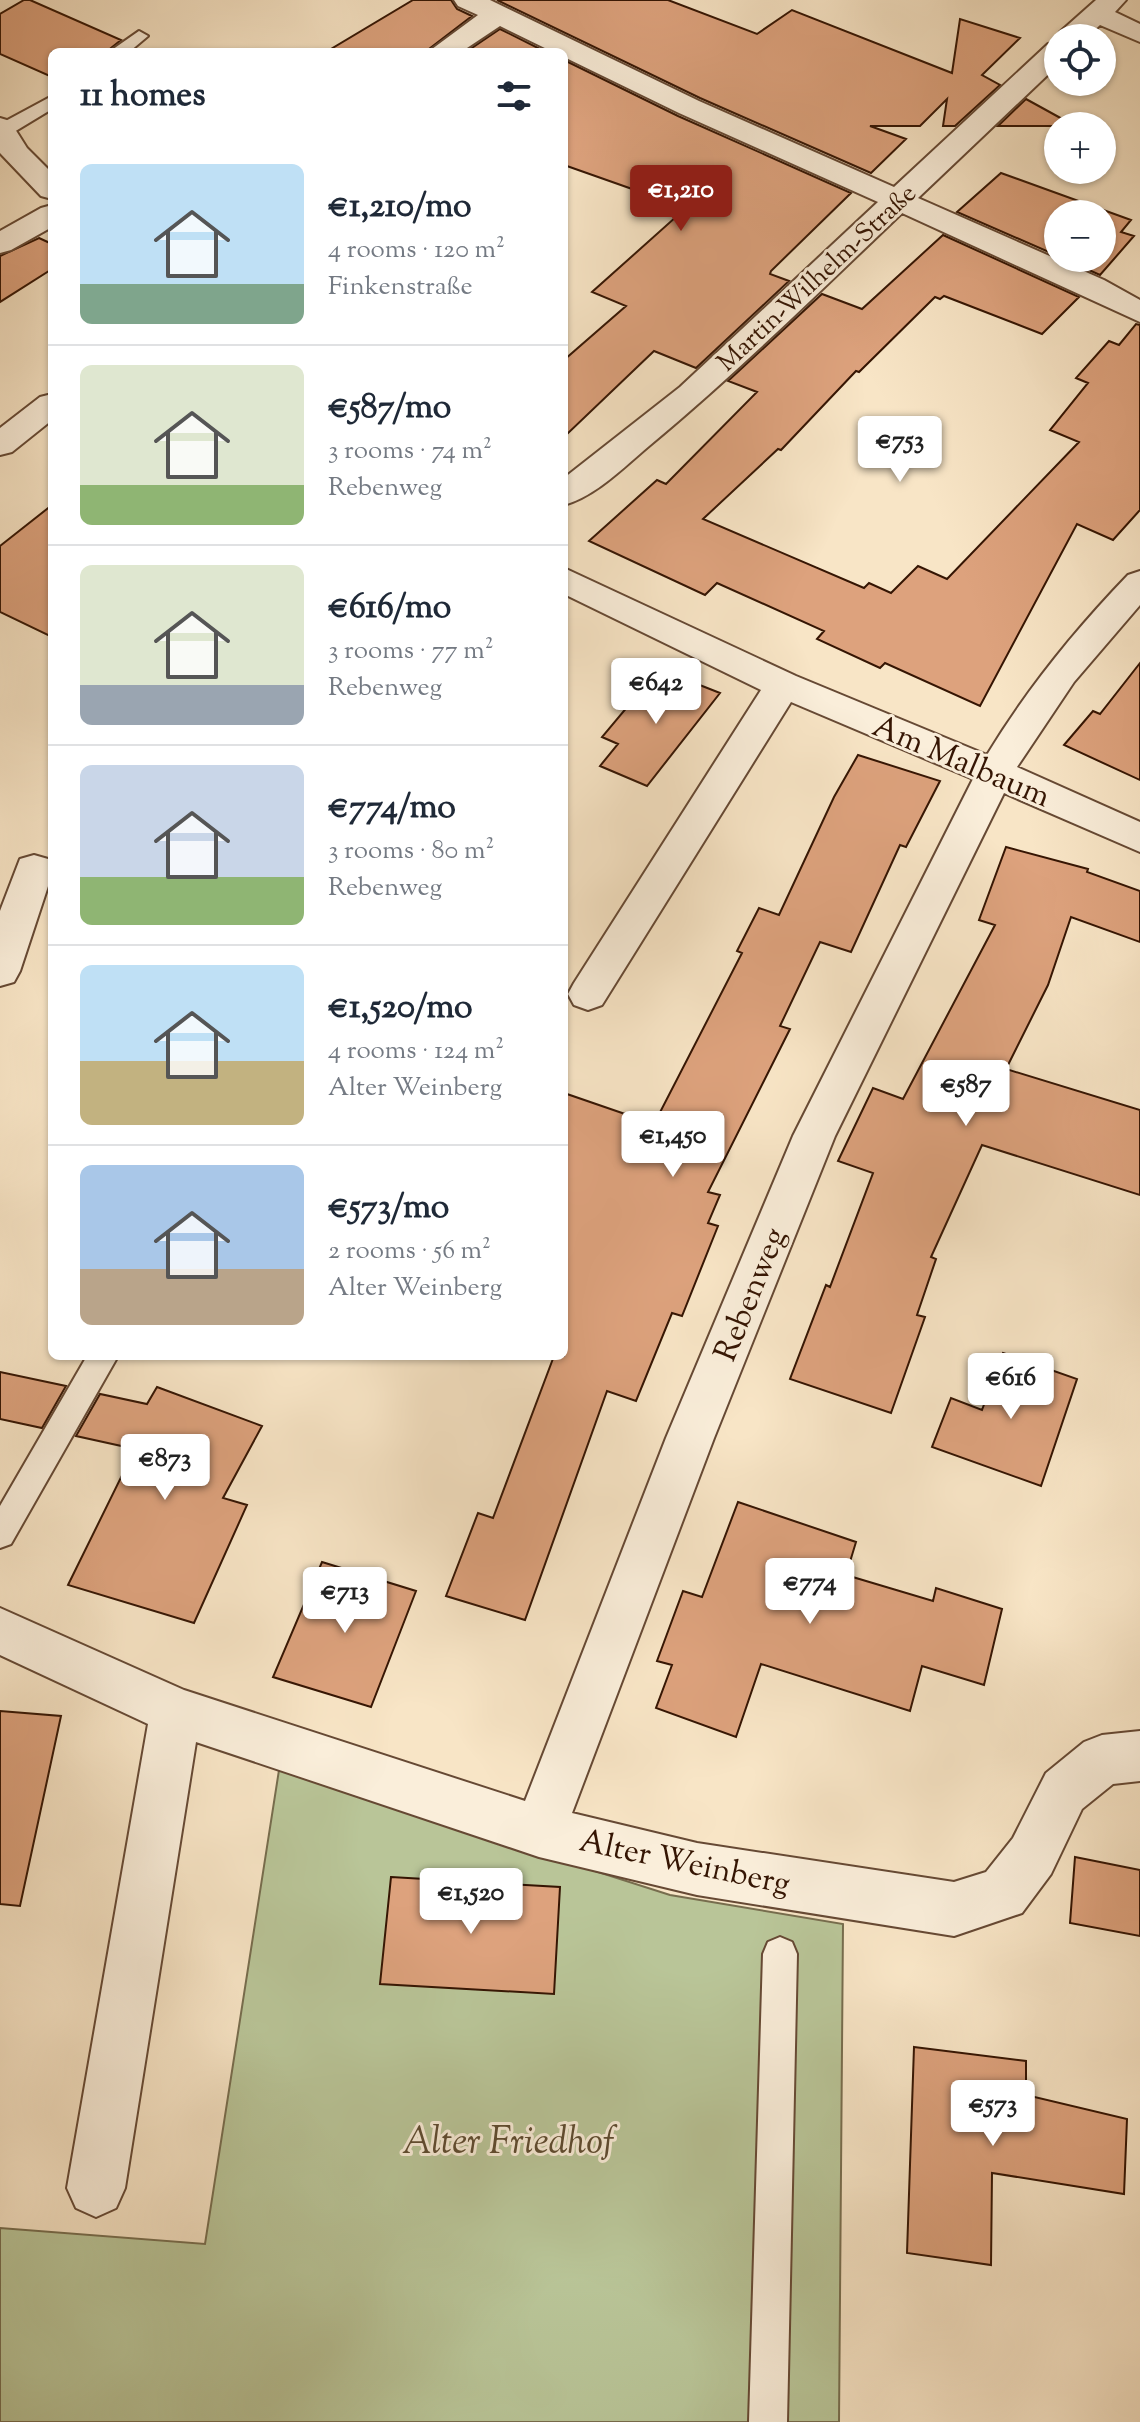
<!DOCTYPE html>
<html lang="en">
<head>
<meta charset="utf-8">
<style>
	body { margin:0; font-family:"Sorts Mill Goudy",serif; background:#f2f2f3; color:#1f2937; height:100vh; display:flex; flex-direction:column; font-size:30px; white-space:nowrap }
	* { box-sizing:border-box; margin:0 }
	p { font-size:26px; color:#747a83 }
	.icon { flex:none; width:44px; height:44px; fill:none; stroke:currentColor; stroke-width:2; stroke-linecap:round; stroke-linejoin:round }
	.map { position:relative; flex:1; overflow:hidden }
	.sheet { position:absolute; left:48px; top:48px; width:520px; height:1312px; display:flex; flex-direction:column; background:#fff; border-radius:12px; box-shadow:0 2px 6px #0004 }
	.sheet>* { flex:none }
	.fabs { position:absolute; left:1044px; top:24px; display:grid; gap:16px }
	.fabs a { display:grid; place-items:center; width:72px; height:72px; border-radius:50%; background:#fff; box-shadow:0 2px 6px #0004; font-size:40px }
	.price { position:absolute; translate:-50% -68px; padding:0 18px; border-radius:8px; background:#fff; color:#222; font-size:26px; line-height:52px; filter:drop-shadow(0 2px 4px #0008) }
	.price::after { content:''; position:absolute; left:50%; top:48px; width:24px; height:18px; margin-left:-12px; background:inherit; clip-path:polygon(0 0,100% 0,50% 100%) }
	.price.current { background:#8f2418; color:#fff }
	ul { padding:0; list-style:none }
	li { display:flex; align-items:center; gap:24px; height:200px; padding:0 32px }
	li+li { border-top:2px solid #e0e1e3 }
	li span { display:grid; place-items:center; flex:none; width:224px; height:160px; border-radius:12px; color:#555 }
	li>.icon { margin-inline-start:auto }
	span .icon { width:96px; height:96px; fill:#fffc; stroke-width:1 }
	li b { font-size:34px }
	h2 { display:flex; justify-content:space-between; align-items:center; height:96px; padding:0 32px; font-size:34px }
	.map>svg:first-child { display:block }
	.green { fill:#b9c598; stroke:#776d4e; stroke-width:2 }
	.building { fill:#dda27d; stroke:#351503; stroke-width:2 }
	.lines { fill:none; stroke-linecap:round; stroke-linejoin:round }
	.lane-casing { stroke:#664934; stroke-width:4 }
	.street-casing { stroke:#664934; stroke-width:4 }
	.lane { fill:#faeeda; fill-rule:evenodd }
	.street { fill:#faeeda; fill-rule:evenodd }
	.labels { text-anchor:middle; stroke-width:6; stroke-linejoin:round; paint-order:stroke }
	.far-street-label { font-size:26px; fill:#351503; stroke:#faeeda }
	.street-label { font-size:32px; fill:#351503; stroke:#faeeda }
	.near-park-label { font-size:38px; font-style:italic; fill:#5d4a30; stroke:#faeeda }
</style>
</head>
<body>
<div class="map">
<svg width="1140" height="2422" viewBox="0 0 1140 2422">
	<rect width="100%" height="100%" fill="#f8e5c6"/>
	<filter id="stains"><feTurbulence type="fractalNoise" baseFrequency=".0025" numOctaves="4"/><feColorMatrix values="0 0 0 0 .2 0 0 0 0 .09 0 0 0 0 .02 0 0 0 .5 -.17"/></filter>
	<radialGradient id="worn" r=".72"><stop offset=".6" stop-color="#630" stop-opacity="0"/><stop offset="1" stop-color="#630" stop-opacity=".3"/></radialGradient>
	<!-- green -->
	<path class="green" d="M279 1770 670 1895 843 1924 839 2422H0V2228L205 2244Z"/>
	<!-- building -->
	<path class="building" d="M24 0H30L121 40 106 52H52V77L0 54V14Z
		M413 0H451L457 9 472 16 425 52H326Z
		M497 0H668L757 34 792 10 952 73 960 19 1020 38 982 75 1000 85 955 126H943L947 99 920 126H870L906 139 871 173 700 98Z
		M500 29 546 52H466Z
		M564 60 678 116 851 193 771 271 770 274 789 281 696 368 654 351 564 437V360L626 306 592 292 686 208 564 165Z
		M1026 99 1075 126H998Z
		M1001 173 1131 220 1121 232 1134 236 1100 275 1062 258H1102V214H1058V256L957 212Z
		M943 235 1079 297 1042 334 944 296 940 299 935 297 859 372 856 371 781 450 778 449 703 519 864 588 869 583 891 593 918 566 947 579 1079 442 1050 430 1088 383 1076 378 1109 341 1119 345 1136 324 1140 325V510L1113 540 1077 524 980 706 885 663 880 668 817 639 824 631 717 583 705 595 589 541 657 480 666 484 757 392 728 381 822 294 862 309Z
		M39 238 52 244V269L0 302V256Z
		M52 505V637L0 612V546Z
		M1140 663V780L1064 745 1093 711 1100 714Z
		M659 669 720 693 647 786 600 766 618 744 602 737Z
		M858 755 940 781 906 847 900 845 851 952 820 942 780 1026 790 1029 708 1192 720 1195 708 1223 718 1226 682 1316 672 1313 636 1401 607 1391 525 1620 446 1596 478 1513 493 1518 554 1356H564V1093L654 1124 742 953 737 951 759 908 779 915 834 797Z
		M1006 847 1088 869 1087 872 1140 891V942L1071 917 1048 985 1006 1069 1140 1110V1195L982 1145 931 1257 936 1259 917 1315 925 1317 891 1413 790 1379 826 1285 830 1287 873 1173 838 1161 873 1088 903 1099 995 925 979 920Z
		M1003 1353 1077 1379 1041 1486 932 1447 951 1398 982 1410Z
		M0 1372 66 1386 42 1428 0 1419Z
		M157 1387 262 1426 223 1498 247 1505 194 1623 68 1585 135 1449 76 1436 100 1394 147 1404Z
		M738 1502 856 1542 846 1575 933 1601 936 1588 1002 1609 984 1685 922 1666 910 1711 761 1664 736 1737 656 1708 672 1665 657 1661 683 1591 702 1597Z
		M322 1562 416 1591 371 1707 273 1677Z
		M0 1711 61 1716 20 1906 0 1904Z
		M1075 1857 1140 1870V1936L1070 1923Z
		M391 1877 560 1887 554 1994 380 1984Z
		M914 2047 1026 2061V2095L1127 2119 1124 2194 992 2173 991 2265 907 2253Z"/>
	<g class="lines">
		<defs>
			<path id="lane" d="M139 31 148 36 129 52H109Z
				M52 96V109L9 135 0 136V124Z
				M87 1356H118L11 1544 0 1548V1506Z
				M780 1937 792 1942 797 1954 787 2422H749L763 1954 768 1942Z"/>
			<path id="street" d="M454 0H490L699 101 894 187 1048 44 1058 42V65L918 198 1104 280 1140 300V322L902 213C819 292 737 373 649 446 624 467 596 496 564 505V478L680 387 878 202 679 113 564 57V52H553L500 26 461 52H428L478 15 458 6Z
				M1096 0H1126L1115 12 1140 24V42L1100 25 1086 38H1058V41L1056 38 1060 32Z
				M0 118 10 121 27 148 52 173V199L41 196 0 153Z
				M52 205V227L11 250 0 253V231L41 208Z
				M52 394V420L12 452 0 455V428L40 397Z
				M564 568 796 676 987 755C1027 689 1075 630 1128 575L1140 571V605L1074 682 1017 767 1140 822V852L1004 793 835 1136 714 1438 572 1813 697 1843 954 1882 986 1872 1013 1838 1046 1773 1084 1742 1102 1735 1140 1731V1781L1113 1784 1082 1809 1051 1874 1022 1913 954 1936 697 1895 539 1857 196 1742 125 2188 116 2208 96 2217 76 2208 67 2188 148 1724 0 1655V1608L184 1690 525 1801 666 1438 793 1136 973 779 791 702 602 1005 588 1010 574 1005 568 994 574 983 761 690 564 594Z
				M34 855 48 859 52 874 20 971 14 982 0 986V911L20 859Z"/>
		</defs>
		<!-- lane casing -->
		<use href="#lane" class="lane-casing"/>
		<!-- street casing -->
		<use href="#street" class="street-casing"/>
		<!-- lane -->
		<use href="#lane" class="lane"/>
		<!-- street -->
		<use href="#street" class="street"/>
	</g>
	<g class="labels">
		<!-- far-street labels -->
		<g class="far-street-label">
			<text transform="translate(816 277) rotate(-43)" y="9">Martin-Wilhelm-Straße</text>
		</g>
		<!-- street labels -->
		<g class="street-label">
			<text transform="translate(962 760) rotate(23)" y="11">Am Malbaum</text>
			<text transform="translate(749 1294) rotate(-68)" y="11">Rebenweg</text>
			<text transform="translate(685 1861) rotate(12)" y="11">Alter Weinberg</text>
		</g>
		<!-- near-park labels -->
		<g class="near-park-label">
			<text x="508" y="2153">Alter Friedhof</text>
		</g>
	</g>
	<rect width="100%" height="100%" filter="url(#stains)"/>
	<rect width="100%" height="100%" fill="url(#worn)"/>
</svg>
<div class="fabs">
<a><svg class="icon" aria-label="locate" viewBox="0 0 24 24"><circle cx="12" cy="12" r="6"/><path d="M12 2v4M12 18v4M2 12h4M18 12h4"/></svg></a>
<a>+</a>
<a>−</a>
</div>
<b class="price current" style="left:681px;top:233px">€1,210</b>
<b class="price" style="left:900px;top:484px">€753</b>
<b class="price" style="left:656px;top:726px">€642</b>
<b class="price" style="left:966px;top:1128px">€587</b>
<b class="price" style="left:673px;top:1179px">€1,450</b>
<b class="price" style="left:1011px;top:1421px">€616</b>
<b class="price" style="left:165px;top:1502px">€873</b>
<b class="price" style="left:810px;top:1626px">€774</b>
<b class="price" style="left:345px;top:1635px">€713</b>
<b class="price" style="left:471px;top:1936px">€1,520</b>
<b class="price" style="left:993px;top:2148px">€573</b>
<section class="sheet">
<h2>11 homes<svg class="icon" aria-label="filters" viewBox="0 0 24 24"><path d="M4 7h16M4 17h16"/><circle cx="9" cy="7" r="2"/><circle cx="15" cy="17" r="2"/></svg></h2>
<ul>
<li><span style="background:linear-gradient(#bfe0f5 75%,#7fa58c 0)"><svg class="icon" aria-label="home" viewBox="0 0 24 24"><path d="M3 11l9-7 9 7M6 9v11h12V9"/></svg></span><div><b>€1,210/mo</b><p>4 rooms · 120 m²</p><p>Finkenstraße</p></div></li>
<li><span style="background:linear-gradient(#dfe7d0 75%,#8fb573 0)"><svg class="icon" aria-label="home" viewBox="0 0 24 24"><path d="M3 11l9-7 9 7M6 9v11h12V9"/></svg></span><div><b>€587/mo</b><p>3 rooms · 74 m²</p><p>Rebenweg</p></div></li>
<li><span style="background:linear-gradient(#dfe7d0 75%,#9aa5b1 0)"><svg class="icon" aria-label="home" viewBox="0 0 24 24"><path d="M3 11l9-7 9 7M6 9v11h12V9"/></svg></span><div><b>€616/mo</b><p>3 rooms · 77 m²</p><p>Rebenweg</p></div></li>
<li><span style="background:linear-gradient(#c9d6e8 70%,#8fb573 0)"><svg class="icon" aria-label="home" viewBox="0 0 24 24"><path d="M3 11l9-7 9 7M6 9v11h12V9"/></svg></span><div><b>€774/mo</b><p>3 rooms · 80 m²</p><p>Rebenweg</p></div></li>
<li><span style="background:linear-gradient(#bfe0f5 60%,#c2b280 0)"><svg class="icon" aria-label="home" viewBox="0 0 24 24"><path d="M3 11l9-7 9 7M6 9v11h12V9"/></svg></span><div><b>€1,520/mo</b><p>4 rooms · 124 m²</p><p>Alter Weinberg</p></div></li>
<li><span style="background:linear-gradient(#a9c7e8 65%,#b9a48a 0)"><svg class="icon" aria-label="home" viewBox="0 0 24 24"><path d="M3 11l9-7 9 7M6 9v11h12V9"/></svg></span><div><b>€573/mo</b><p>2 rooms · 56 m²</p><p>Alter Weinberg</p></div></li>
</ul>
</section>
</div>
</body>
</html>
